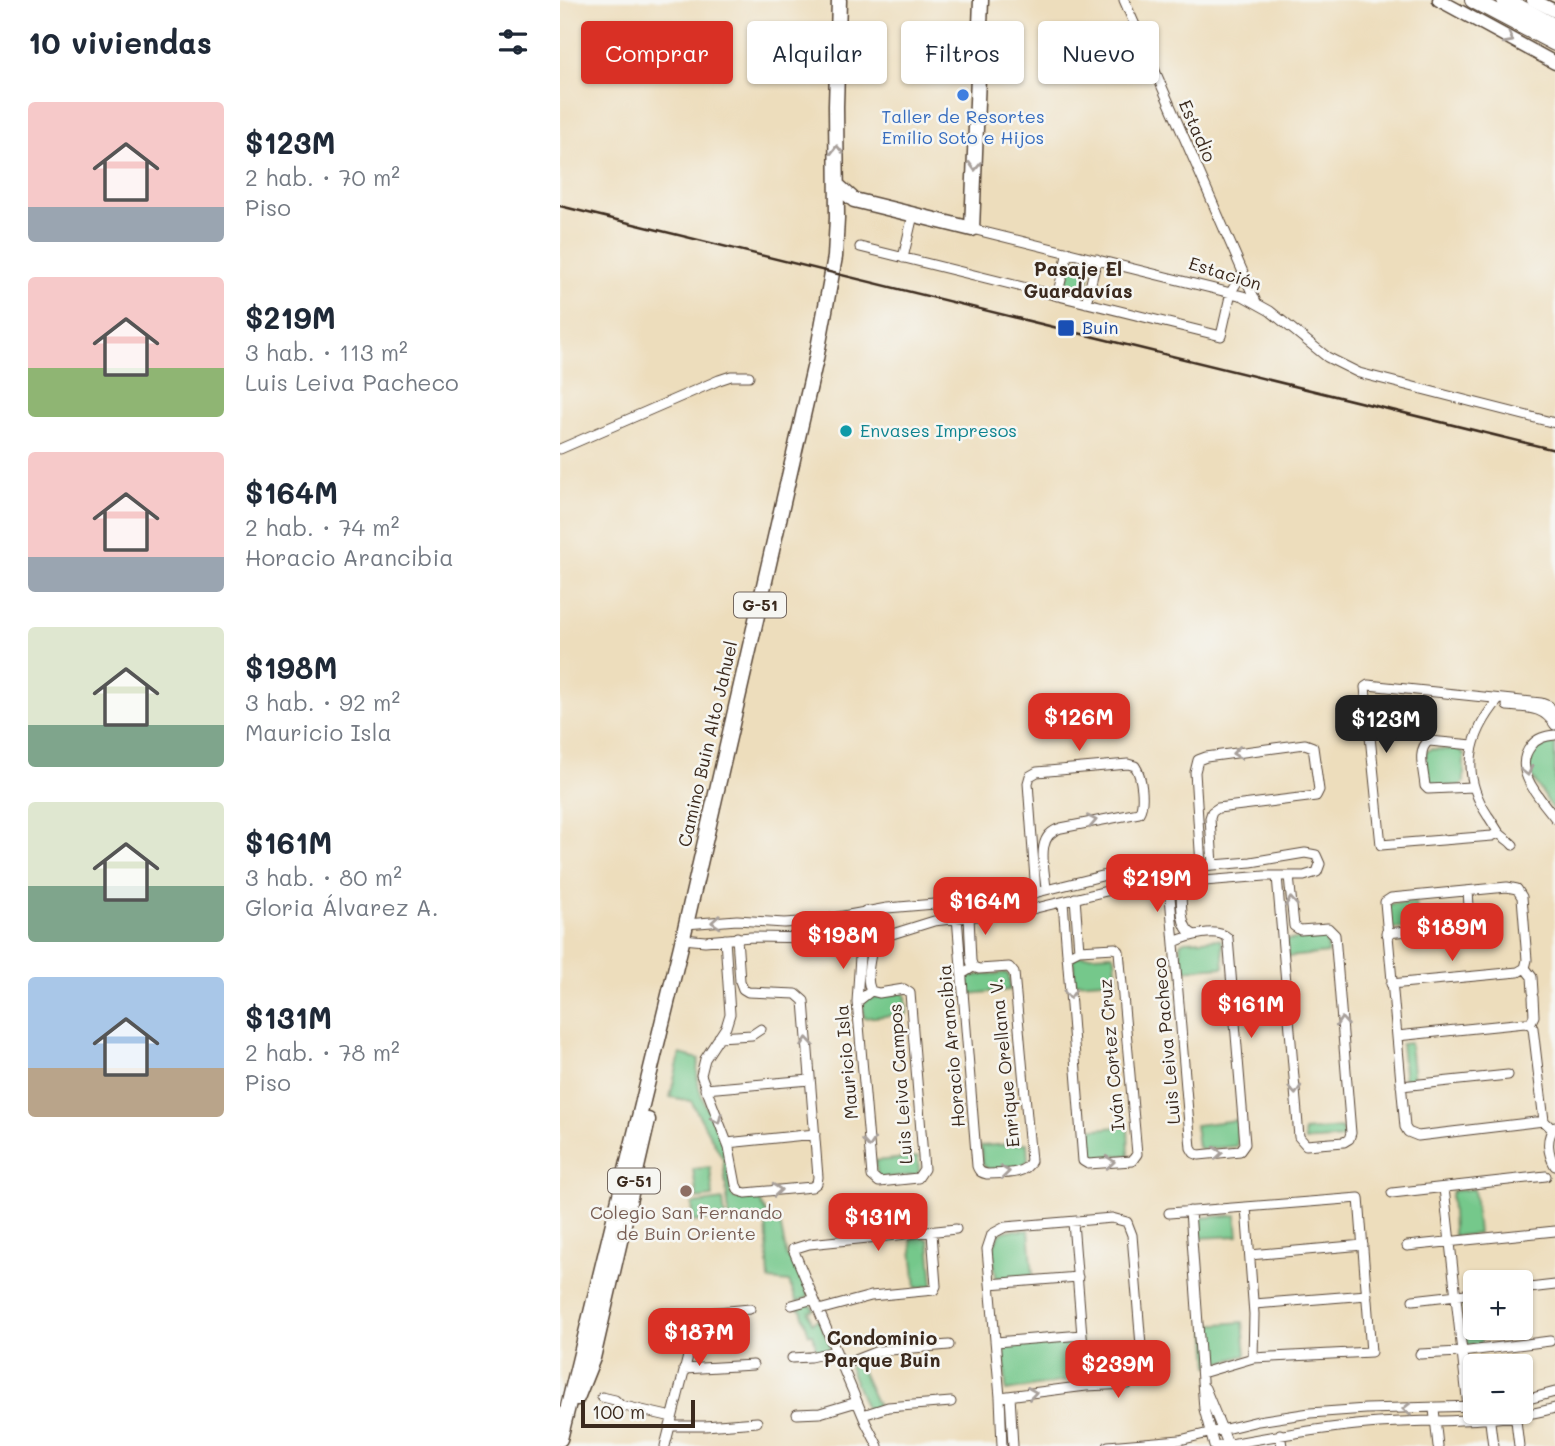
<!DOCTYPE html>
<html lang="es">
<head>
<meta charset="utf-8">
<style>
	body { margin:0; font-family:Mali,sans-serif; background:#f6f6f7; color:#1f2937; height:100vh; display:flex; flex-direction:column; font-size:26px; white-space:nowrap }
	* { box-sizing:border-box; margin:0 }
	p { font-size:23px; color:#747a83 }
	.icon { flex:none; width:38px; height:38px; fill:none; stroke:currentColor; stroke-width:2; stroke-linecap:round; stroke-linejoin:round }
	.map { position:relative; flex:1; overflow:hidden }
	.details { display:flex; flex-direction:column; background:#fff; width:560px }
	.details>* { flex:none }
	.guide { position:absolute; left:21px; top:21px; width:665px; height:63px; display:flex; gap:14px }
	.fabs { position:absolute; left:903px; top:1270px; display:grid; gap:14px }
	.fabs a { display:grid; place-items:center; width:70px; height:70px; border-radius:7px; background:#fff; box-shadow:0 2px 5px #0004; font-size:35px }
	.scale { position:absolute; left:21px; bottom:18px; width:114px; box-sizing:border-box; padding-left:7px; border:4px solid #3b2a1e; border-top:0; font-size:19px; line-height:24px; white-space:nowrap; color:#3b2a1e; -webkit-text-stroke:5px #f6f6f2; paint-order:stroke }
	.price { position:absolute; translate:-50% -60px; padding:0 16px; border-radius:14px; background:#d93025; color:#fff; font-size:23px; line-height:46px; filter:drop-shadow(0 2px 4px #0008) }
	.price::after { content:''; position:absolute; left:50%; top:42px; width:21px; height:16px; margin-left:-10px; background:inherit; clip-path:polygon(0 0,100% 0,50% 100%) }
	.price.on { background:#222; color:#fff }
	ul { padding:0; list-style:none }
	li { display:flex; align-items:center; gap:21px; height:175px; padding:0 28px }
	li span { display:grid; place-items:center; flex:none; width:196px; height:140px; border-radius:7px; color:#555 }
	li>.icon { margin-inline-start:auto }
	span .icon { width:84px; height:84px; fill:#fffc; stroke-width:1 }
	li b { font-size:30px }
	h2 { display:flex; justify-content:space-between; align-items:center; height:84px; padding:0 28px; font-size:30px }
	.tag { padding:0 24px; border-radius:7px; background:#fff; box-shadow:0 2px 5px #0004; font-size:24px; line-height:63px }
	.tag.on { background:#d93025; color:#fff }
	main { display:flex; flex:1; min-height:0 }
	.map>svg:first-child { display:block }
	.green { fill:#74c88b; stroke:#587954; stroke-width:2 }
	.lines { fill:none; stroke-linecap:round; stroke-linejoin:round }
	.street-casing { stroke:#564536; stroke-width:11 }
	.secondary-casing { stroke:#564536; stroke-width:15 }
	.primary-casing { stroke:#564536; stroke-width:17 }
	.highway-casing { stroke:#564536; stroke-width:18 }
	.street { stroke:#fff; stroke-width:9 }
	.secondary { stroke:#fff; stroke-width:12 }
	.primary { stroke:#fff; stroke-width:14 }
	.highway { stroke:#fff; stroke-width:16 }
	.rail { stroke:#3b2a1e; stroke-width:2.5 }
	.oneway { stroke:#a79f9a }
	.shop-dot { fill:#3f7fe0; stroke:#f6f6f2; stroke-width:2.5 }
	.transit-dot { fill:#1a4fb4; stroke:#f6f6f2; stroke-width:2.5 }
	.culture-dot { fill:#0f9aa8; stroke:#f6f6f2; stroke-width:2.5 }
	.education-dot { fill:#8d6e63; stroke:#f6f6f2; stroke-width:2.5 }
	.labels { text-anchor:middle; stroke-width:5; stroke-linejoin:round; paint-order:stroke }
	.shield { fill:#f6f6f2; stroke:#73675e; stroke-width:2 }
	.shield-label { font-size:16px; font-weight:bold; fill:#3b2a1e }
	.shop-label { font-size:18px; fill:#366cbe; stroke:#f6f6f2 }
	.street-label { font-size:18px; fill:#3b2a1e; stroke:#f6f6f2 }
	.transit-label { font-size:18px; fill:#164399; stroke:#f6f6f2; text-anchor:start }
	.culture-label { font-size:18px; fill:#0d838f; stroke:#f6f6f2; text-anchor:start }
	.education-label { font-size:18px; fill:#785e54; stroke:#f6f6f2 }
	.neighbourhood-label { font-size:19px; font-weight:bold; fill:#3b2a1e; stroke:#f6f6f2 }
</style>
</head>
<body>
<main>
<section class="details">
<h2>10 viviendas<svg class="icon" aria-label="filters" viewBox="0 0 24 24"><path d="M4 7h16M4 17h16"/><circle cx="9" cy="7" r="2"/><circle cx="15" cy="17" r="2"/></svg></h2>
<ul>
<li><span style="background:linear-gradient(#f6c9c9 75%,#9aa5b1 0)"><svg class="icon" aria-label="home" viewBox="0 0 24 24"><path d="M3 11l9-7 9 7M6 9v11h12V9"/></svg></span><div><b>$123M</b><p>2 hab. · 70 m²</p><p>Piso</p></div></li>
<li><span style="background:linear-gradient(#f6c9c9 65%,#8fb573 0)"><svg class="icon" aria-label="home" viewBox="0 0 24 24"><path d="M3 11l9-7 9 7M6 9v11h12V9"/></svg></span><div><b>$219M</b><p>3 hab. · 113 m²</p><p>Luis Leiva Pacheco</p></div></li>
<li><span style="background:linear-gradient(#f6c9c9 75%,#9aa5b1 0)"><svg class="icon" aria-label="home" viewBox="0 0 24 24"><path d="M3 11l9-7 9 7M6 9v11h12V9"/></svg></span><div><b>$164M</b><p>2 hab. · 74 m²</p><p>Horacio Arancibia</p></div></li>
<li><span style="background:linear-gradient(#dfe7d0 70%,#7fa58c 0)"><svg class="icon" aria-label="home" viewBox="0 0 24 24"><path d="M3 11l9-7 9 7M6 9v11h12V9"/></svg></span><div><b>$198M</b><p>3 hab. · 92 m²</p><p>Mauricio Isla</p></div></li>
<li><span style="background:linear-gradient(#dfe7d0 60%,#7fa58c 0)"><svg class="icon" aria-label="home" viewBox="0 0 24 24"><path d="M3 11l9-7 9 7M6 9v11h12V9"/></svg></span><div><b>$161M</b><p>3 hab. · 80 m²</p><p>Gloria Álvarez A.</p></div></li>
<li><span style="background:linear-gradient(#a9c7e8 65%,#b9a48a 0)"><svg class="icon" aria-label="home" viewBox="0 0 24 24"><path d="M3 11l9-7 9 7M6 9v11h12V9"/></svg></span><div><b>$131M</b><p>2 hab. · 78 m²</p><p>Piso</p></div></li>
</ul>
</section>
<div class="map">
<svg width="995" height="1446" viewBox="0 0 995 1446">
	<rect width="100%" height="100%" fill="#f6f6f2"/>
	<filter id="ink" filterUnits="userSpaceOnUse"><feTurbulence type="fractalNoise" baseFrequency=".0143" numOctaves="2"/><feDisplacementMap in="SourceGraphic" scale="14" xChannelSelector="R" yChannelSelector="G"/><feConvolveMatrix kernelMatrix="1 2 1 2 8 2 1 2 1" color-interpolation-filters="sRGB"/></filter>
	<filter id="wash" filterUnits="userSpaceOnUse"><feTurbulence type="fractalNoise" baseFrequency=".00686" numOctaves="4" result="noise"/><feDisplacementMap in="SourceGraphic" scale="28" xChannelSelector="R" yChannelSelector="G"/><feGaussianBlur stdDeviation="1.57" result="paint"/><feColorMatrix in="noise" values="0 0 0 0 0 0 0 0 0 0 0 0 0 0 0 0 0 1.4 0 .05"/><feComposite in="paint" operator="in"/></filter>
	<g filter="url(#wash)">
		<rect width="100%" height="100%" fill="#edddbc"/>
		<!-- green -->
		<path class="green" d="M513 260 532 265 524 297 503 291Z
			M988 744H995V813L968 770 974 752Z
			M871 749 899 750 904 754V782L900 786 871 787 868 784 865 753Z
			M856 902 858 927 829 929 827 909 830 904Z
			M767 937 768 953 728 957 726 940Z
			M659 939 662 942 664 967 622 970 620 944 624 941Z
			M552 954 555 958 557 980 515 983 513 960 516 956Z
			M446 973 449 976 450 990 409 994 408 980 410 976Z
			M337 993H344L346 997 347 1014 304 1018 303 1005 307 999Z
			M850 1043 854 1081 845 1082 841 1044Z
			M120 1054 139 1059C130 1091 155 1117 164 1146 169 1162 170 1179 172 1195L175 1199H199L209 1219 219 1218 227 1257 236 1264 249 1297 237 1302 229 1282 209 1280 206 1220 170 1223 163 1159 131 1101 110 1097Z
			M677 1120V1146L642 1149 638 1147 635 1125Z
			M568 1126 569 1155 529 1158 526 1130Z
			M782 1128 783 1138 745 1141 744 1131Z
			M467 1143 468 1160 461 1167 427 1169 422 1163 421 1146Z
			M358 1157 359 1171 356 1175 318 1178 315 1161Z
			M150 1167 153 1197 137 1199 133 1169Z
			M914 1189 918 1234 894 1236 893 1231 891 1195 893 1191Z
			M163 1200 165 1218 134 1222 132 1204Z
			M676 1215 678 1236 638 1238 637 1218Z
			M469 1230 473 1275 436 1278C435 1265 428 1236 446 1231 453 1229 462 1231 469 1230Z
			M361 1236 369 1240 373 1285 356 1288 351 1239Z
			M915 1298V1328H920L922 1345 907 1346 902 1304 905 1299Z
			M249 1302 254 1309 249 1312 252 1323 258 1319 271 1348 257 1353 253 1334H249L241 1310 237 1308Z
			M683 1322 686 1355 649 1366 646 1325Z
			M521 1338 524 1378 446 1391 444 1344Z
			M297 1361 318 1407 307 1411 289 1367Z"/>
	</g>
	<g filter="url(#ink)">
		<g class="lines">
			<defs>
				<path id="street" d="M564 0 696 302
					M412 229 683 296 710 311 767 357 799 373 995 423
					M300 247 661 336 671 292 682 274
					M343 258 353 215
					M497 296 508 252
					M526 303 537 259
					M0 449 159 380 171 376H189
					M939 699C908 736 900 774 928 816 932 821 937 831 940 834 944 838 949 840 953 845
					M947 706C968 708 983 706 995 725
					M995 735C985 736 977 738 971 746 951 770 981 799 995 818
					M913 745 869 741C856 749 864 772 865 786L868 789 913 787
					M938 833 932 836 821 845 805 687 808 685 981 703 989 706 995 714
					M641 866 635 772 638 760 646 757 745 744 753 747 759 790 756 796 658 808 652 812 650 818 653 865
					M717 876 739 1137 746 1145 784 1142 789 1139 791 1133 775 935 768 928 740 930 734 926 729 876
					M621 883C622 898 618 930 635 935
					M609 884 631 1148 634 1153 639 1155 680 1151 685 1144 668 938C657 927 628 936 614 942
					M476 893 468 783 470 776 477 772 568 764 575 766C582 776 585 803 579 813L501 828C474 835 485 868 486 890
					M515 898 519 950
					M503 902 523 1161 528 1164 572 1161 577 1154 559 951 555 948 519 950 507 956
					M305 911C325 938 300 966 311 991
					M409 916 411 961 413 967
					M397 917 417 1166C419 1172 422 1173 427 1174 441 1173 465 1176 471 1161L454 973 449 967 419 969 413 967 402 974
					M826 933 907 926 910 921 908 891
					M123 939 145 941 191 937 257 938 291 941 313 940 374 921 468 910 559 888 705 876H744L757 872 760 864 756 855 745 853 691 862 554 873 458 897 327 908 256 921 224 923 177 920 126 924
					M165 939 170 1014 166 1027 145 1059 141 1075 169 1148 176 1185 179 1191 186 1193 252 1187 257 1183 258 1177 244 1001 236 994 188 992 183 989 180 981 177 937
					M831 984 958 972 965 968
					M973 992 972 977 965 968 967 960 962 897 957 889 947 887 831 898 825 902 845 1127 848 1132 858 1136 984 1121
					M973 997 974 1016 970 1024 973 1028 984 1121 992 1129
					M297 1002 311 991 319 993 344 989 350 993 364 1169 358 1178 319 1182 312 1176 297 1002 301 941
					M837 1036 965 1023 970 1024
					M159 1037 192 1035 201 1029
					M841 1086 948 1075
					M145 1089 250 1080
					M995 1127C985 1138 988 1154 995 1166
					M167 1143 255 1134
					M884 1188 908 1407
					M832 1193 986 1176
					M686 1207 694 1314 693 1358
					M630 1211 644 1409 654 1446
					M609 1213 799 1198 811 1352 693 1358 642 1373
					M513 1222 526 1386
					M847 1246 995 1231
					M690 1255 803 1245
					M430 1284 518 1277
					M961 1289 995 1285
					M853 1300 915 1293
					M694 1304 807 1295
					M232 1305 254 1299
					M259 1310 311 1296 374 1290 376 1286 372 1233
					M436 1342 522 1335
					M860 1354 901 1352 990 1341
					M232 1358 250 1357 276 1351
					M282 1365 318 1351 389 1345
					M124 1369 193 1365
					M645 1388 668 1444
					M450 1396 453 1446
					M42 1397 55 1400 60 1405 112 1417
					M440 1397 526 1386 568 1384 580 1374 582 1358 572 1235 567 1222 552 1218 445 1227 432 1234 427 1249 440 1397 442 1446
					M961 1401 995 1392
					M874 1409 878 1446
					M955 1412 959 1446
					M237 1414 260 1413 297 1402
					M929 1414 933 1446
					M303 1415 328 1407 391 1402
					M110 1426H145L197 1422
					M720 1434 722 1446
					M105 1446 138 1317 147 1313 190 1309
					M318 1446 306 1423 233 1249 249 1244 396 1229
					M548 1446 620 1440 698 1421 750 1413 806 1409 915 1406
					M660 1446C713 1436 765 1427 819 1423 878 1419 937 1424 995 1408"/>
				<path id="secondary" d="M879 0 995 63
					M973 0 995 11"/>
				<path id="primary" d="M277 185 294 200 412 229 421 0
					M17 1398 33 1358 88 1120
					M0 1439 121 946 256 359 275 257 277 218 276 106 279 0"/>
				<path id="highway" d="M913 0 995 43
					M945 0 995 27"/>
			</defs>
			<!-- street casing -->
			<use href="#street" class="street-casing"/>
			<!-- secondary casing -->
			<use href="#secondary" class="secondary-casing"/>
			<!-- primary casing -->
			<use href="#primary" class="primary-casing"/>
			<!-- highway casing -->
			<use href="#highway" class="highway-casing"/>
			<!-- street -->
			<use href="#street" class="street"/>
			<!-- secondary -->
			<use href="#secondary" class="secondary"/>
			<!-- primary -->
			<use href="#primary" class="primary"/>
			<!-- highway -->
			<use href="#highway" class="highway"/>
			<!-- rail -->
			<path class="rail" d="M0 206 995 450"/>
		</g>
		<!-- one-way arrows -->
		<defs><path id="oneway-chevron" d="M-2-3.5L2.5 0L-2 3.5" fill="none" stroke-width="1.6" stroke-linecap="round" stroke-linejoin="round" transform="scale(1.75)"/></defs>
		<g class="oneway">
			<use href="#oneway-chevron" transform="translate(949 39) rotate(28)"/>
			<use href="#oneway-chevron" transform="translate(277 150) rotate(-91)"/>
			<use href="#oneway-chevron" transform="translate(415 166) rotate(92)"/>
			<use href="#oneway-chevron" transform="translate(677 753) rotate(173)"/>
			<use href="#oneway-chevron" transform="translate(967 771) rotate(77)"/>
			<use href="#oneway-chevron" transform="translate(532 821) rotate(-11)"/>
			<use href="#oneway-chevron" transform="translate(731 902) rotate(-94)"/>
			<use href="#oneway-chevron" transform="translate(156 922) rotate(176)"/>
			<use href="#oneway-chevron" transform="translate(510 994) rotate(86)"/>
			<use href="#oneway-chevron" transform="translate(782 1022) rotate(-95)"/>
			<use href="#oneway-chevron" transform="translate(247 1042) rotate(-95)"/>
			<use href="#oneway-chevron" transform="translate(735 1090) rotate(85)"/>
			<use href="#oneway-chevron" transform="translate(157 1119) rotate(67)"/>
			<use href="#oneway-chevron" transform="translate(309 1143) rotate(85)"/>
			<use href="#oneway-chevron" transform="translate(658 1153) rotate(-5)"/>
			<use href="#oneway-chevron" transform="translate(550 1162) rotate(-4)"/>
			<use href="#oneway-chevron" transform="translate(445 1172) rotate(-6)"/>
			<use href="#oneway-chevron" transform="translate(217 1190) rotate(-5)"/>
			<use href="#oneway-chevron" transform="translate(472 1393) rotate(-8)"/>
			<use href="#oneway-chevron" transform="translate(847 1409) rotate(180)"/>
		</g>
	</g>
	<!-- markers -->
	<circle class="shop-dot" cx="403" cy="95" r="7"/>
	<rect class="transit-dot" x="497" y="319" width="18" height="18" rx="3.5"/>
	<circle class="culture-dot" cx="286" cy="431" r="7"/>
	<circle class="education-dot" cx="126" cy="1191" r="7"/>
	<g class="labels">
		<!-- shield labels -->
		<g class="shield">
			<rect x="174" y="592.5" width="52" height="25" rx="5"/>
			<rect x="48" y="1168.5" width="52" height="25" rx="5"/>
		</g>
		<g class="shield-label">
			<text x="200" y="611">G-51</text>
			<text x="74" y="1187">G-51</text>
		</g>
		<!-- shop labels -->
		<g class="shop-label">
			<text x="403" y="123">Taller de Resortes<tspan x="403" dy="21">Emilio Soto e Hijos</tspan></text>
		</g>
		<!-- street labels -->
		<g class="street-label">
			<text transform="translate(637 131) rotate(66)" y="6">Estadio</text>
			<text transform="translate(665 274) rotate(17)" y="6">Estación</text>
			<text transform="translate(148 744) rotate(-77)" y="6">Camino Buin Alto Jahuel</text>
			<text transform="translate(607 1041) rotate(-95)" y="6">Luis Leiva Pacheco</text>
			<text transform="translate(392 1046) rotate(-95)" y="6">Horacio Arancibia</text>
			<text transform="translate(552 1055) rotate(-95)" y="6">Iván Cortez Cruz</text>
			<text transform="translate(287 1062) rotate(-95)" y="6">Mauricio Isla</text>
			<text transform="translate(445 1063) rotate(-96)" y="6">Enrique Orellana V.</text>
			<text transform="translate(341 1084) rotate(-94)" y="6">Luis Leiva Campos</text>
		</g>
		<!-- transit labels -->
		<g class="transit-label">
			<text x="522" y="334">Buin</text>
		</g>
		<!-- culture labels -->
		<g class="culture-label">
			<text x="300" y="437">Envases Impresos</text>
		</g>
		<!-- education labels -->
		<g class="education-label">
			<text x="126" y="1219">Colegio San Fernando<tspan x="126" dy="21">de Buin Oriente</tspan></text>
		</g>
		<!-- neighbourhood labels -->
		<g class="neighbourhood-label">
			<text x="518" y="276">Pasaje El<tspan x="518" dy="22">Guardavías</tspan></text>
			<text x="322" y="1345">Condominio<tspan x="322" dy="22">Parque Buin</tspan></text>
		</g>
	</g>
</svg>
<div class="fabs">
<a>+</a>
<a>−</a>
</div>
<div class="scale">100 m</div>
<b class="price" style="left:519px;top:753px">$126M</b>
<b class="price on" style="left:826px;top:755px">$123M</b>
<b class="price" style="left:597px;top:914px">$219M</b>
<b class="price" style="left:425px;top:937px">$164M</b>
<b class="price" style="left:892px;top:963px">$189M</b>
<b class="price" style="left:283px;top:971px">$198M</b>
<b class="price" style="left:691px;top:1040px">$161M</b>
<b class="price" style="left:318px;top:1253px">$131M</b>
<b class="price" style="left:139px;top:1368px">$187M</b>
<b class="price" style="left:558px;top:1400px">$239M</b>
<div class="guide">
<a class="tag on">Comprar</a>
<a class="tag">Alquilar</a>
<a class="tag">Filtros</a>
<a class="tag">Nuevo</a>
</div>
</div>
</main>
</body>
</html>
